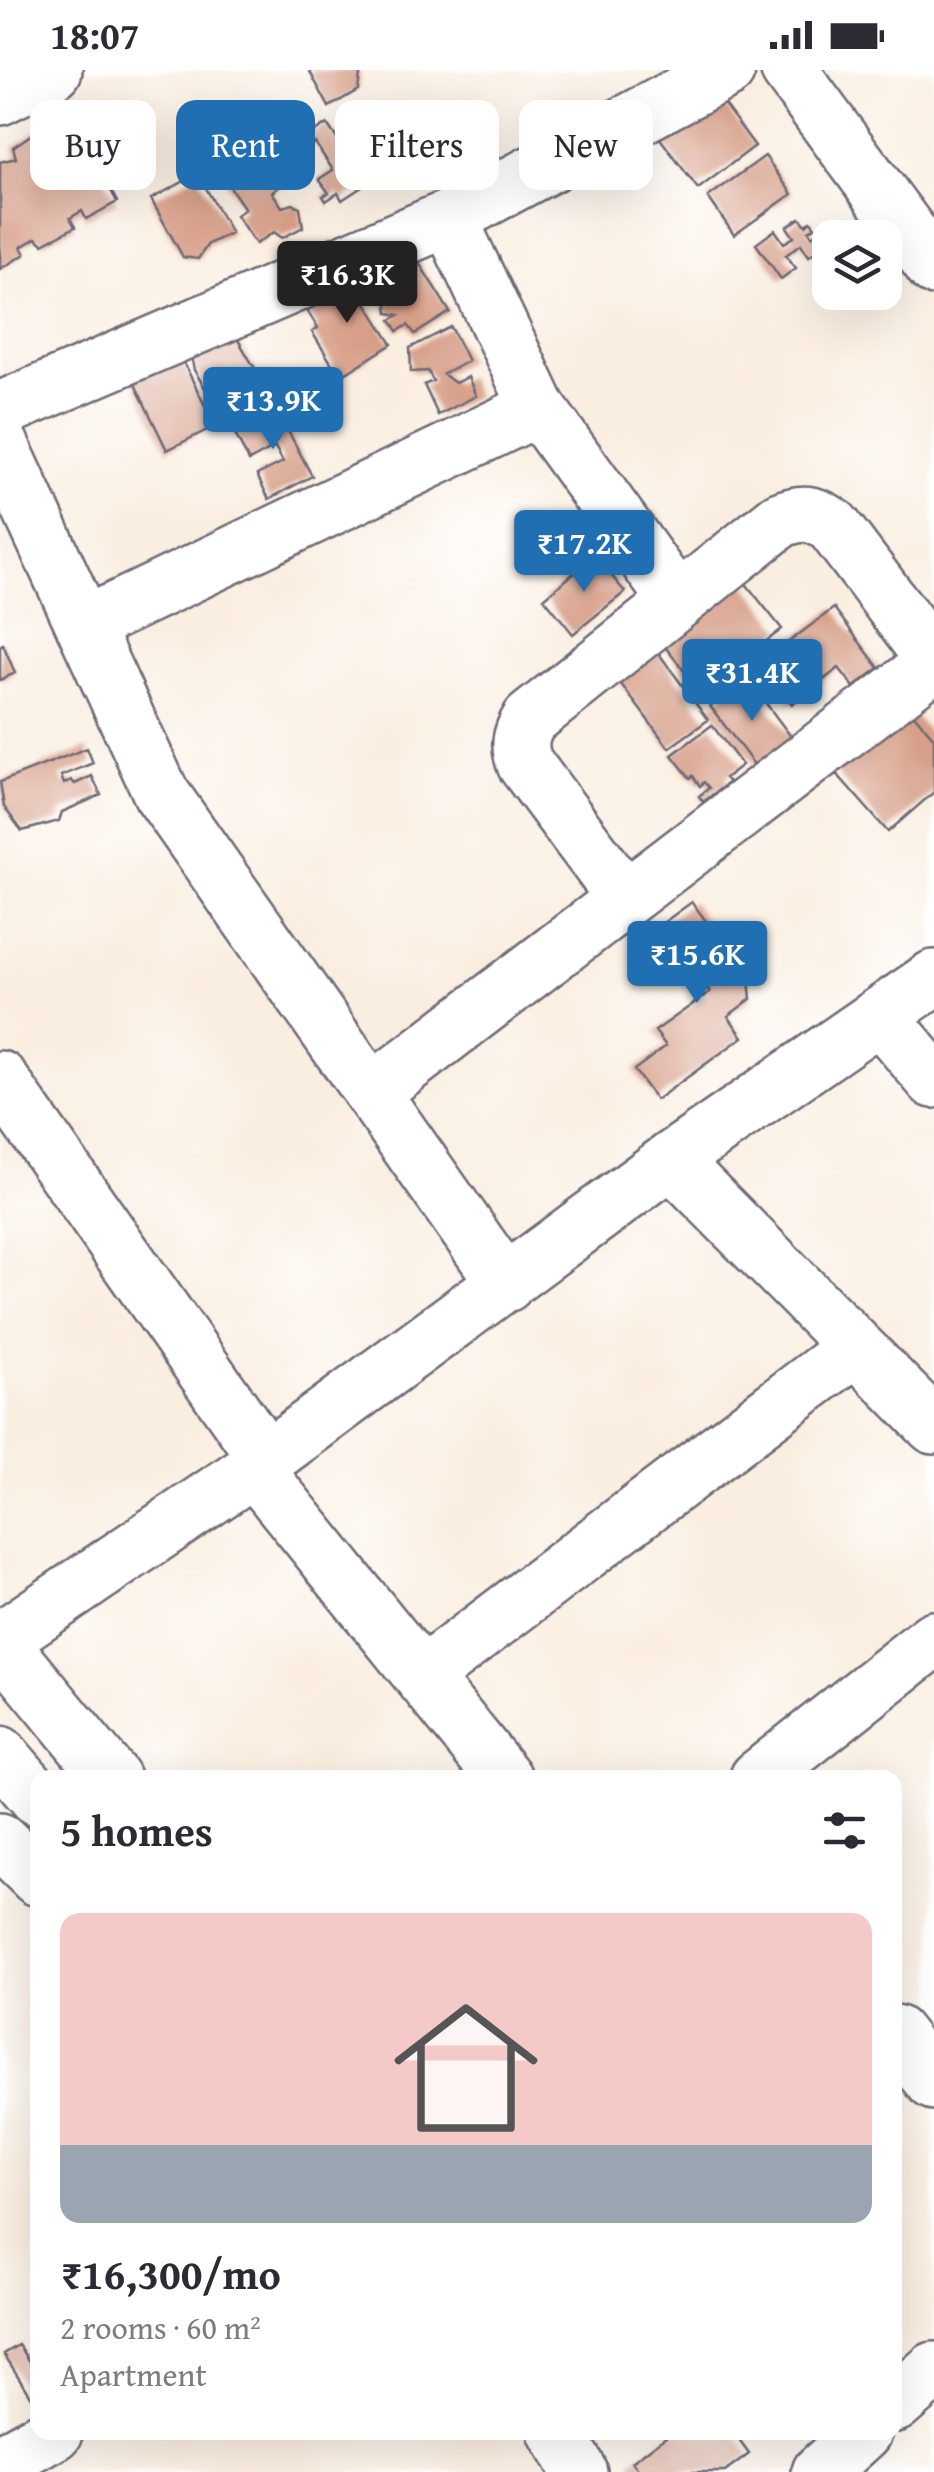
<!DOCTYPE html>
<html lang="en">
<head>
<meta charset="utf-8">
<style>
	body { margin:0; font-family:"Gentium Book Plus",serif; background:#f7f7f7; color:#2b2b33; height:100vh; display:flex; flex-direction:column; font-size:38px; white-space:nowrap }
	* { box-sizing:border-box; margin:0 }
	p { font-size:32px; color:#7c7c81 }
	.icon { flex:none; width:55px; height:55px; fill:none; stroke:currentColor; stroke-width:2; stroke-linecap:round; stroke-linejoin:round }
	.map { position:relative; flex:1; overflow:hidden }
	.sheet { position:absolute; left:30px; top:1700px; width:872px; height:670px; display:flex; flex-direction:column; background:#fff; border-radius:20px; box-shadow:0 10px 40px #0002 }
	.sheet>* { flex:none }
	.banner { position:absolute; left:30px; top:30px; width:875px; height:90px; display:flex; gap:20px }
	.fabs { position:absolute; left:812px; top:150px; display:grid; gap:20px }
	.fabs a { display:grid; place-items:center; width:90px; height:90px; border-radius:20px; background:#fff; box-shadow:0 10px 40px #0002; font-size:50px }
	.price { position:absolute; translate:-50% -85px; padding:0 22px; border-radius:10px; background:#1f6fb2; color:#fff; font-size:32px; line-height:65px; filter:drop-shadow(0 2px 5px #0008) }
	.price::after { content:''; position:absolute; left:50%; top:60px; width:30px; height:22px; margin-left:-15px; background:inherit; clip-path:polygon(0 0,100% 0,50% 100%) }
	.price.on { background:#222; color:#fff }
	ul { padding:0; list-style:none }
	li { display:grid; align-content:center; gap:20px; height:530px; padding:0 30px }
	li+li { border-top:2px solid #e1e1e2 }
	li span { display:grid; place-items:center; height:310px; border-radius:20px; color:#555 }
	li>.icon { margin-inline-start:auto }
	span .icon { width:180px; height:180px; fill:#fffc; stroke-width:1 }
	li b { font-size:42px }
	h2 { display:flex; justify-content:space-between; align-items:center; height:120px; padding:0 30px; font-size:42px }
	.pill { padding:0 35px; border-radius:20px; background:#fff; box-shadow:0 10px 40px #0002; font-size:35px; line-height:90px }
	.pill.on { background:#1f6fb2; color:#fff }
	.status { display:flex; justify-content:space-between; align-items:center; height:70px; padding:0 50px; background:#fff; direction:ltr }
	.status svg { height:28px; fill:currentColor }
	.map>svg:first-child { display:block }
	.building { fill:#d79f88 }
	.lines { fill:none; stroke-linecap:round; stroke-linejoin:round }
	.minor-casing { stroke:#6e6975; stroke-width:60 }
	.major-casing { stroke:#6e6975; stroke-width:60 }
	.minor { stroke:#fff; stroke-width:55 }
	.major { stroke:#fff; stroke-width:55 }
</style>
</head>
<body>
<div class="status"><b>18:07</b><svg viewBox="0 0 49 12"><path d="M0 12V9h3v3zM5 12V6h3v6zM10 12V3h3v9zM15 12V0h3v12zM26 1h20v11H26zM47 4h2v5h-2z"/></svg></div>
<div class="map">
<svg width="934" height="2402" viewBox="0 0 934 2402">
	<rect width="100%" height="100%" fill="#fff"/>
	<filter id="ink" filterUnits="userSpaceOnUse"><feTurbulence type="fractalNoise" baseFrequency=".01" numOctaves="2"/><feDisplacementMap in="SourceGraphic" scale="20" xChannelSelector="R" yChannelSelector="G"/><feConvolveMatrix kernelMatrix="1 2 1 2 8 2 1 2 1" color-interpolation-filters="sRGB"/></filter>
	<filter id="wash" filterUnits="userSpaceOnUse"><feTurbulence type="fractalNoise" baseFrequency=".0048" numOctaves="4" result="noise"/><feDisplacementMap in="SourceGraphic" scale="40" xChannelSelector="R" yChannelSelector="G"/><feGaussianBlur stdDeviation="2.25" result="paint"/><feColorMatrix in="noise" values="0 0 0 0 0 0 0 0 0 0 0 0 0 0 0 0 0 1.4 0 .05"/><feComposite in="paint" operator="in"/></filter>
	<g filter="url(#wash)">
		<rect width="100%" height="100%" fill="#faeee0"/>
		<g id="blocks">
			<!-- building -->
			<path class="building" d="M309 0H357L360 5 358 20 329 37Z
				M720 29 755 76 698 119 653 59 676 41 689 52Z
				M71 48 84 70 92 66 106 91 100 100 117 132 86 149 82 141 70 148 75 157 43 174 36 168 21 177 25 184 0 199V92L16 88 13 77 38 60 48 76 61 68 59 55Z
				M327 54 344 79 345 92 362 117 342 130 338 123 326 131 323 126 329 123 319 109 333 100 315 73 290 89 285 81Z
				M270 84 289 110 272 122 282 137 293 134 300 137 303 157 282 168 274 162 256 174 236 145 245 139 223 107 242 94 254 96Z
				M765 86 792 124 734 165 708 127Z
				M198 104 231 163 208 174 198 189 183 187 151 129Z
				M800 148 806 155 811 151 815 157 809 161 812 166 819 161 827 173 809 186 801 174 786 185 796 198 781 209 756 174 775 160 784 173 794 167 787 157Z
				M411 180 450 242 415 264 408 255 398 261 391 250 399 245 388 243 386 227 372 205Z
				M359 205 368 221 361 225 392 274 340 307 312 262 318 258 303 234Z
				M451 257 468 291 443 304 455 313 468 307 476 326 438 345 424 315 433 311 428 301 411 302 410 278Z
				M234 263 273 329 228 356 194 300 190 281Z
				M180 285 215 356 167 380 132 308Z
				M276 338 312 406 269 429 257 405 283 392 275 377 249 391 233 360Z
				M595 486 625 522 573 564 544 528Z
				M735 500 782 559 701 622 654 563Z
				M834 538 879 598 854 617 839 598 792 634 780 618 774 623 754 598Z
				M651 573 708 650 669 678 612 602Z
				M3 574 15 603 0 610V576Z
				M747 608 795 672 758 700 710 636Z
				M903 632 934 668V722L888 762 830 696Z
				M712 655 742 695 725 708 729 712 703 732 699 726 709 718 704 712 700 716 693 706 690 708 672 685Z
				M87 678 93 693 61 706 64 714 71 710 75 714 92 706 101 725 62 742 59 751 22 761 4 737 0 712Z
				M692 832 749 910 751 929 728 946 743 967 656 1030 634 1000 666 976 655 961 710 922 660 855Z
				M19 2275 33 2296 38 2293V2338L4 2284Z
				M671 2362H733L749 2384 725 2402H640L632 2392Z"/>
		</g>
	</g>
	<g filter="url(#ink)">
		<use href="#blocks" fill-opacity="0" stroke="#6e6975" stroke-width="2.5"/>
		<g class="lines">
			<defs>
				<path id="minor" d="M789 0 934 197
					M0 27 54 0
					M449 148 538 338 676 530
					M0 340 449 148 727 0
					M0 373 161 723 506 1214
					M85 555 538 338
					M625 828 525 694C518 676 520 665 530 649L780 450C802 441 813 442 833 456L934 590
					M880 946 934 1010
					M0 1009 266 1388
					M372 1022 934 593
					M671 1090 934 1356
					M254 1398 504 1708
					M0 1570 254 1398 671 1090 934 908
					M0 1572 112 1708
					M422 1606 856 1277
					M758 1708 934 1569
					M0 1771 38 1808
					M895 1963 934 2012
					M895 2334 934 2300
					M0 2393 55 2362
					M820 2402 864 2362"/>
				<path id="major" d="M0 1684 38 1728
					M556 2362 579 2402"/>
			</defs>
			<!-- minor casing -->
			<use href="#minor" class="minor-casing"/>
			<!-- major casing -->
			<use href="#major" class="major-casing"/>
			<!-- minor -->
			<use href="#minor" class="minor"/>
			<!-- major -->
			<use href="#major" class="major"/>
		</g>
	</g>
</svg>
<div class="fabs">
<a><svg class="icon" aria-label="layers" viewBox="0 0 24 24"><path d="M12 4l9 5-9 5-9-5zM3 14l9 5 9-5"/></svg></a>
</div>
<b class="price on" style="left:347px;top:256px">₹16.3K</b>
<b class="price" style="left:273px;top:382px">₹13.9K</b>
<b class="price" style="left:584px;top:525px">₹17.2K</b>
<b class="price" style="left:752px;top:654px">₹31.4K</b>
<b class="price" style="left:697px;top:936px">₹15.6K</b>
<div class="banner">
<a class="pill">Buy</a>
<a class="pill on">Rent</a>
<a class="pill">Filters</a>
<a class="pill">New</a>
</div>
<section class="sheet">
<h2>5 homes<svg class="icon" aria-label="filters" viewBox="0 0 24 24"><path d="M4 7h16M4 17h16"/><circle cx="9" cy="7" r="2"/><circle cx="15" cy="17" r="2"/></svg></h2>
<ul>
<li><span style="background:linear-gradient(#f6c9c9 75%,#9aa5b1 0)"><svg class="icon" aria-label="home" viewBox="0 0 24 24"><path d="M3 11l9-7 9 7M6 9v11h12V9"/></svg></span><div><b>₹16,300/mo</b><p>2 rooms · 60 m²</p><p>Apartment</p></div></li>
</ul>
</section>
</div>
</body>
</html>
